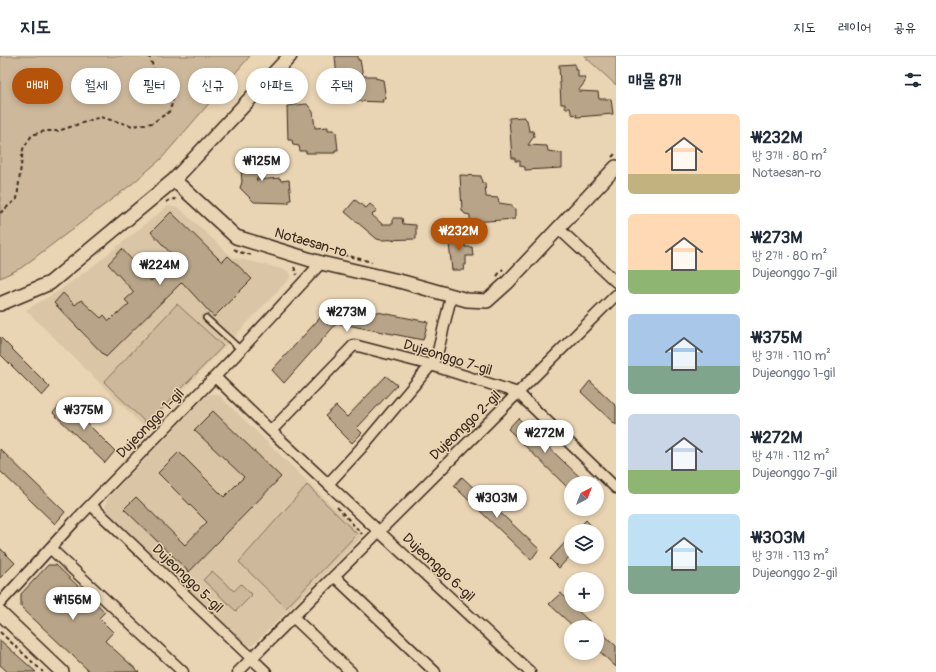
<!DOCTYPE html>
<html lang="ko">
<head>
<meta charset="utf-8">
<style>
	body { margin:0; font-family:Pangolin,"Poor Story",sans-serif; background:#f2f2f3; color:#1f2937; height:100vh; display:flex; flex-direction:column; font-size:15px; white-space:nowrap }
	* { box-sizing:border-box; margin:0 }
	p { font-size:13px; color:#747a83 }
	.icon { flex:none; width:22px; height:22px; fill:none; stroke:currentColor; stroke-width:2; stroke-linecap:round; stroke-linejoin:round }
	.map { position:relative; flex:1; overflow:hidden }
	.drawer { display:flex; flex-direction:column; background:#fff; width:320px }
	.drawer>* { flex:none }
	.top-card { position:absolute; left:12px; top:12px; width:380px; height:36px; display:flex; gap:8px }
	.needle { width:26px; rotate:42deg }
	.buttons { position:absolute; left:564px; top:420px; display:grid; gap:8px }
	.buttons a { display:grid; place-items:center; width:40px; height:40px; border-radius:50%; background:#fff; box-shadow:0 2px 6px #0003; font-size:20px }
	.price { position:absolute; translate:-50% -34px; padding:0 9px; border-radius:14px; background:#fff; color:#222; font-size:13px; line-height:26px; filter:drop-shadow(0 1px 2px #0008) }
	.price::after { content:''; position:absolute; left:50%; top:24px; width:12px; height:9px; margin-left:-6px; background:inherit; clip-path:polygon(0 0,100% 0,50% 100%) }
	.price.selected { background:#b45309; color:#fff }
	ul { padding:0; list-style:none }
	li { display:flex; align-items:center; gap:12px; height:100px; padding:0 12px }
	li span { display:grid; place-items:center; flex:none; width:112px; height:80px; border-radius:6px; color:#555 }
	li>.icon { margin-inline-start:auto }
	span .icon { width:48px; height:48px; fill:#fffc; stroke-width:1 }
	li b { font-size:17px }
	h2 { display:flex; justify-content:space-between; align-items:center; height:48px; padding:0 12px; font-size:17px }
	.pill { padding:0 14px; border-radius:18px; background:#fff; box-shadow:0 2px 6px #0003; font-size:14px; line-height:36px }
	.pill.selected { background:#b45309; color:#fff }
	header { display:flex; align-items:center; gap:24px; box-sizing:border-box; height:56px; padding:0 20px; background:#fff; border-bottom:1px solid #e0e1e3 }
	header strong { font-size:19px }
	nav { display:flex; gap:22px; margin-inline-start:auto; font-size:14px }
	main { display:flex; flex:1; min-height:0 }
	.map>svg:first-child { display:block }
	.built { fill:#dac6a6 }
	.green { fill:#cdb89b; stroke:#84715c }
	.building { fill:#b8a589; stroke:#3b2a1e }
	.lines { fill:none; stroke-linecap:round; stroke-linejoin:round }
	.service-casing { stroke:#3b2a1e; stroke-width:8 }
	.minor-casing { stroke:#3b2a1e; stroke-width:13 }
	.tertiary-casing { stroke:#3b2a1e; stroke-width:16 }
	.path { stroke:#3b2a1e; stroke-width:2; stroke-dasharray:4 3; stroke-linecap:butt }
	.service { stroke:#e9d4b3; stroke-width:5 }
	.minor { stroke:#e9d4b3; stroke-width:10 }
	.tertiary { stroke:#e9d4b3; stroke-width:13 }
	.labels { text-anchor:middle; stroke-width:3; stroke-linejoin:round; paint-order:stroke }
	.street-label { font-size:14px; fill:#3b2a1e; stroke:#e9d4b3 }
</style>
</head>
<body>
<header>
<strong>지도</strong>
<nav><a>지도</a><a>레이어</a><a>공유</a></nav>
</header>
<main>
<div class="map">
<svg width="616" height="616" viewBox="0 0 616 616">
	<rect width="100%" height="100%" fill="#e9d4b3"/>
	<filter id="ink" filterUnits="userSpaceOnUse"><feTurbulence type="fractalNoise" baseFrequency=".025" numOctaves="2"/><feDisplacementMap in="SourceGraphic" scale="8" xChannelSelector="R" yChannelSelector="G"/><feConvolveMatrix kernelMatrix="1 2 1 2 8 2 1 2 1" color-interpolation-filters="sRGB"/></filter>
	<g filter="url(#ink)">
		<!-- built -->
		<path class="built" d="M168 150 179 152 232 201 286 214 291 218 290 222 146 373 26 254 60 234 93 210Z
			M214 338 219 339 361 478 360 483 252 590 245 591 106 459 105 453 107 443 207 339Z"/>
		<!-- green -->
		<path class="green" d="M0 0H250L161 103 132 128 21 212 0 222Z
			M584 0H614L616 2V29Z
			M177 248 223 290 147 368 104 326Z
			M307 429 357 478 286 552 239 506Z
			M212 515 234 535 241 528 252 539 236 555 203 524Z"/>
		<!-- building -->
		<path class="building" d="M335 0H358V4H360L363 20H375V22L383 24 386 43H382L383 46 353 45 352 42H347V38L341 37V33L338 34Z
			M575 8V14H578V21H584L585 26 578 35 598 36 599 43H611L613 58 577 61 576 58 573 59 571 56 570 52H565V48H561L559 9Z
			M307 48 313 56 315 72 328 71V74H334L336 76 338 94H335V97H306V95H300L299 90 293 89 292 84H288L287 50Z
			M524 61 527 64 529 75H533L534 80 528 89 547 90 548 95 562 97V112L525 114V111L520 110V105H515V102H512L509 62Z
			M260 98 263 101V106H266L267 111 256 124 280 122 281 125 289 124 291 144H289V147L254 146 240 132 242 126 240 101Z
			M460 119 481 120 482 127H485L486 141 498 142 499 147 512 149V152L515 153V163L473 166 470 163V159L465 158 462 154Z
			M355 144 366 152 370 148 377 154 372 159 382 168H393V162H402L403 168 416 169V183L381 184 377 183 345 156Z
			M171 156 222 206 228 200 252 223 214 261 182 226 106 301 54 247 63 237 75 249 81 244 101 262 104 259 109 265 117 257 118 258 129 248 125 244 134 236 108 208 122 193 151 225 174 201 151 176Z
			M448 179H463L465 184V191H472L473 200H466V209H463L464 214H452Z
			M342 249 428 266 423 284 337 267 284 327 272 314 330 251Z
			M0 281 50 331 42 340 0 298Z
			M386 320 397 329 357 372 362 377 352 387 325 360 336 350 347 361Z
			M590 325 616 350V369L581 336Z
			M64 344 115 395 105 407 53 357Z
			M213 355 281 421 189 516 124 453 136 441 185 489 207 466 158 417 179 396 224 441 244 421 194 374Z
			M518 362 586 427H571V435L508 373Z
			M0 393 65 456 55 468 0 415Z
			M462 421 539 493 531 504 454 430Z
			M586 464 596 475H576Z
			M571 480V499L559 512 550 503Z
			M0 492 15 507 0 522Z
			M48 509H56L105 556 99 562 113 576 105 585 139 616H90L21 551V538Z
			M561 537 571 549 596 571H574L549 548Z
			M597 572 616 590V611L597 593Z
			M0 584 36 616H8L0 609Z"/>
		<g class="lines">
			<defs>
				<path id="service" d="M206 262 240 293"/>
				<path id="minor" d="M558 172 616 226
					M215 321 271 375 530 616
					M271 375 354 289 431 309 518 337 616 432
					M328 428 362 391 431 309 437 299 451 241
					M91 449 266 616
					M50 492 183 616
					M334 520 435 616
					M0 547 73 467 234 301 321 207
					M293 561 351 616
					M238 616 616 239"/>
				<path id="tertiary" d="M174 124 236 181 321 207 403 226 467 244 487 245 507 227 616 111
					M0 248 50 227 174 124 290 0
					M0 557 62 616"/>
			</defs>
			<!-- service casing -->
			<use href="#service" class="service-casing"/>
			<!-- minor casing -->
			<use href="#minor" class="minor-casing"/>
			<!-- tertiary casing -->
			<use href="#tertiary" class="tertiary-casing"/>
			<!-- path -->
			<path class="path" d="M612 101 616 97
				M166 146 172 143 179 144
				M0 157 17 143 23 93 32 79 45 75H58L100 61 133 70 152 67 169 56 173 45 169 33 156 18 149 0
				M234 193 239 196 252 199
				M337 197 372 206
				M294 211 297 219
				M497 220 503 213
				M337 451 362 478
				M0 576 43 616"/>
			<!-- service -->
			<use href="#service" class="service"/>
			<!-- minor -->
			<use href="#minor" class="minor"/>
			<!-- tertiary -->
			<use href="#tertiary" class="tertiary"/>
		</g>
	</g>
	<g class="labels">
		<!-- street labels -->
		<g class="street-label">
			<text transform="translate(311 186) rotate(16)" y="5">Notaesan-ro</text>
			<text transform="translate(448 301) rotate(17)" y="5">Dujeonggo 7-gil</text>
			<text transform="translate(150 367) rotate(-46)" y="5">Dujeonggo 1-gil</text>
			<text transform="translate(465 369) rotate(-44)" y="5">Dujeonggo 2-gil</text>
			<text transform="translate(439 511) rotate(43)" y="5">Dujeonggo 6-gil</text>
			<text transform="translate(188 522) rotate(44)" y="5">Dujeonggo 5-gil</text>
		</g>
	</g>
</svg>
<div class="buttons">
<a><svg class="needle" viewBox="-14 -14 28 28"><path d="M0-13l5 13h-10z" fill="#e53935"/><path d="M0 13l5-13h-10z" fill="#747a83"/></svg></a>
<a><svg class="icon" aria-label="layers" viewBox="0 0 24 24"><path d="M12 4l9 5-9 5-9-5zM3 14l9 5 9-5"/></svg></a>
<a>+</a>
<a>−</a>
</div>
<b class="price" style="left:262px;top:126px">₩125M</b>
<b class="price selected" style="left:459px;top:196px">₩232M</b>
<b class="price" style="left:160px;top:230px">₩224M</b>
<b class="price" style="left:347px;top:277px">₩273M</b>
<b class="price" style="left:84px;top:375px">₩375M</b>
<b class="price" style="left:545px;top:398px">₩272M</b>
<b class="price" style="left:497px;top:463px">₩303M</b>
<b class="price" style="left:73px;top:565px">₩156M</b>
<div class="top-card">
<a class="pill selected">매매</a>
<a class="pill">월세</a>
<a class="pill">필터</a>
<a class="pill">신규</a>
<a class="pill">아파트</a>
<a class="pill">주택</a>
</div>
</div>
<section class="drawer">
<h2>매물 8개<svg class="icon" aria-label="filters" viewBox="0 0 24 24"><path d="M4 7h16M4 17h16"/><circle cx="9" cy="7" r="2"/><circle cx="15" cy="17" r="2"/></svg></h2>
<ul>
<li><span style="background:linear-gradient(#ffd9b3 75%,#c2b280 0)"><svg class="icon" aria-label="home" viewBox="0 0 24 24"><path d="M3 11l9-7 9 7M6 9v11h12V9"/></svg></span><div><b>₩232M</b><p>방 3개 · 80 m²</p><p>Notaesan-ro</p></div></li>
<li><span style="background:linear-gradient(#ffd9b3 70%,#8fb573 0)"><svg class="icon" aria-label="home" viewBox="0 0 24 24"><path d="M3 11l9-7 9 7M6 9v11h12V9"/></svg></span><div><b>₩273M</b><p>방 2개 · 80 m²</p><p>Dujeonggo 7-gil</p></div></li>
<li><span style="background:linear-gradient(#a9c7e8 65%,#7fa58c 0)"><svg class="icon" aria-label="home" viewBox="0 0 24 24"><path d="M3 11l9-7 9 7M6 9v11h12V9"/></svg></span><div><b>₩375M</b><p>방 3개 · 110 m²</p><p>Dujeonggo 1-gil</p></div></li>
<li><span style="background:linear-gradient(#c9d6e8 70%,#8fb573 0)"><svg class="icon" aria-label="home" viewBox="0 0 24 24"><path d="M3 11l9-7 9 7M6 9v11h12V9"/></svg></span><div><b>₩272M</b><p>방 4개 · 112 m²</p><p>Dujeonggo 7-gil</p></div></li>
<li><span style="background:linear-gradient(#bfe0f5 65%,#7fa58c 0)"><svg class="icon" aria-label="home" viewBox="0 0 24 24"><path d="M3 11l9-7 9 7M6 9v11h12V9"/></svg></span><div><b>₩303M</b><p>방 3개 · 113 m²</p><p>Dujeonggo 2-gil</p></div></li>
</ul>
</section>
</main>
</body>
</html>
